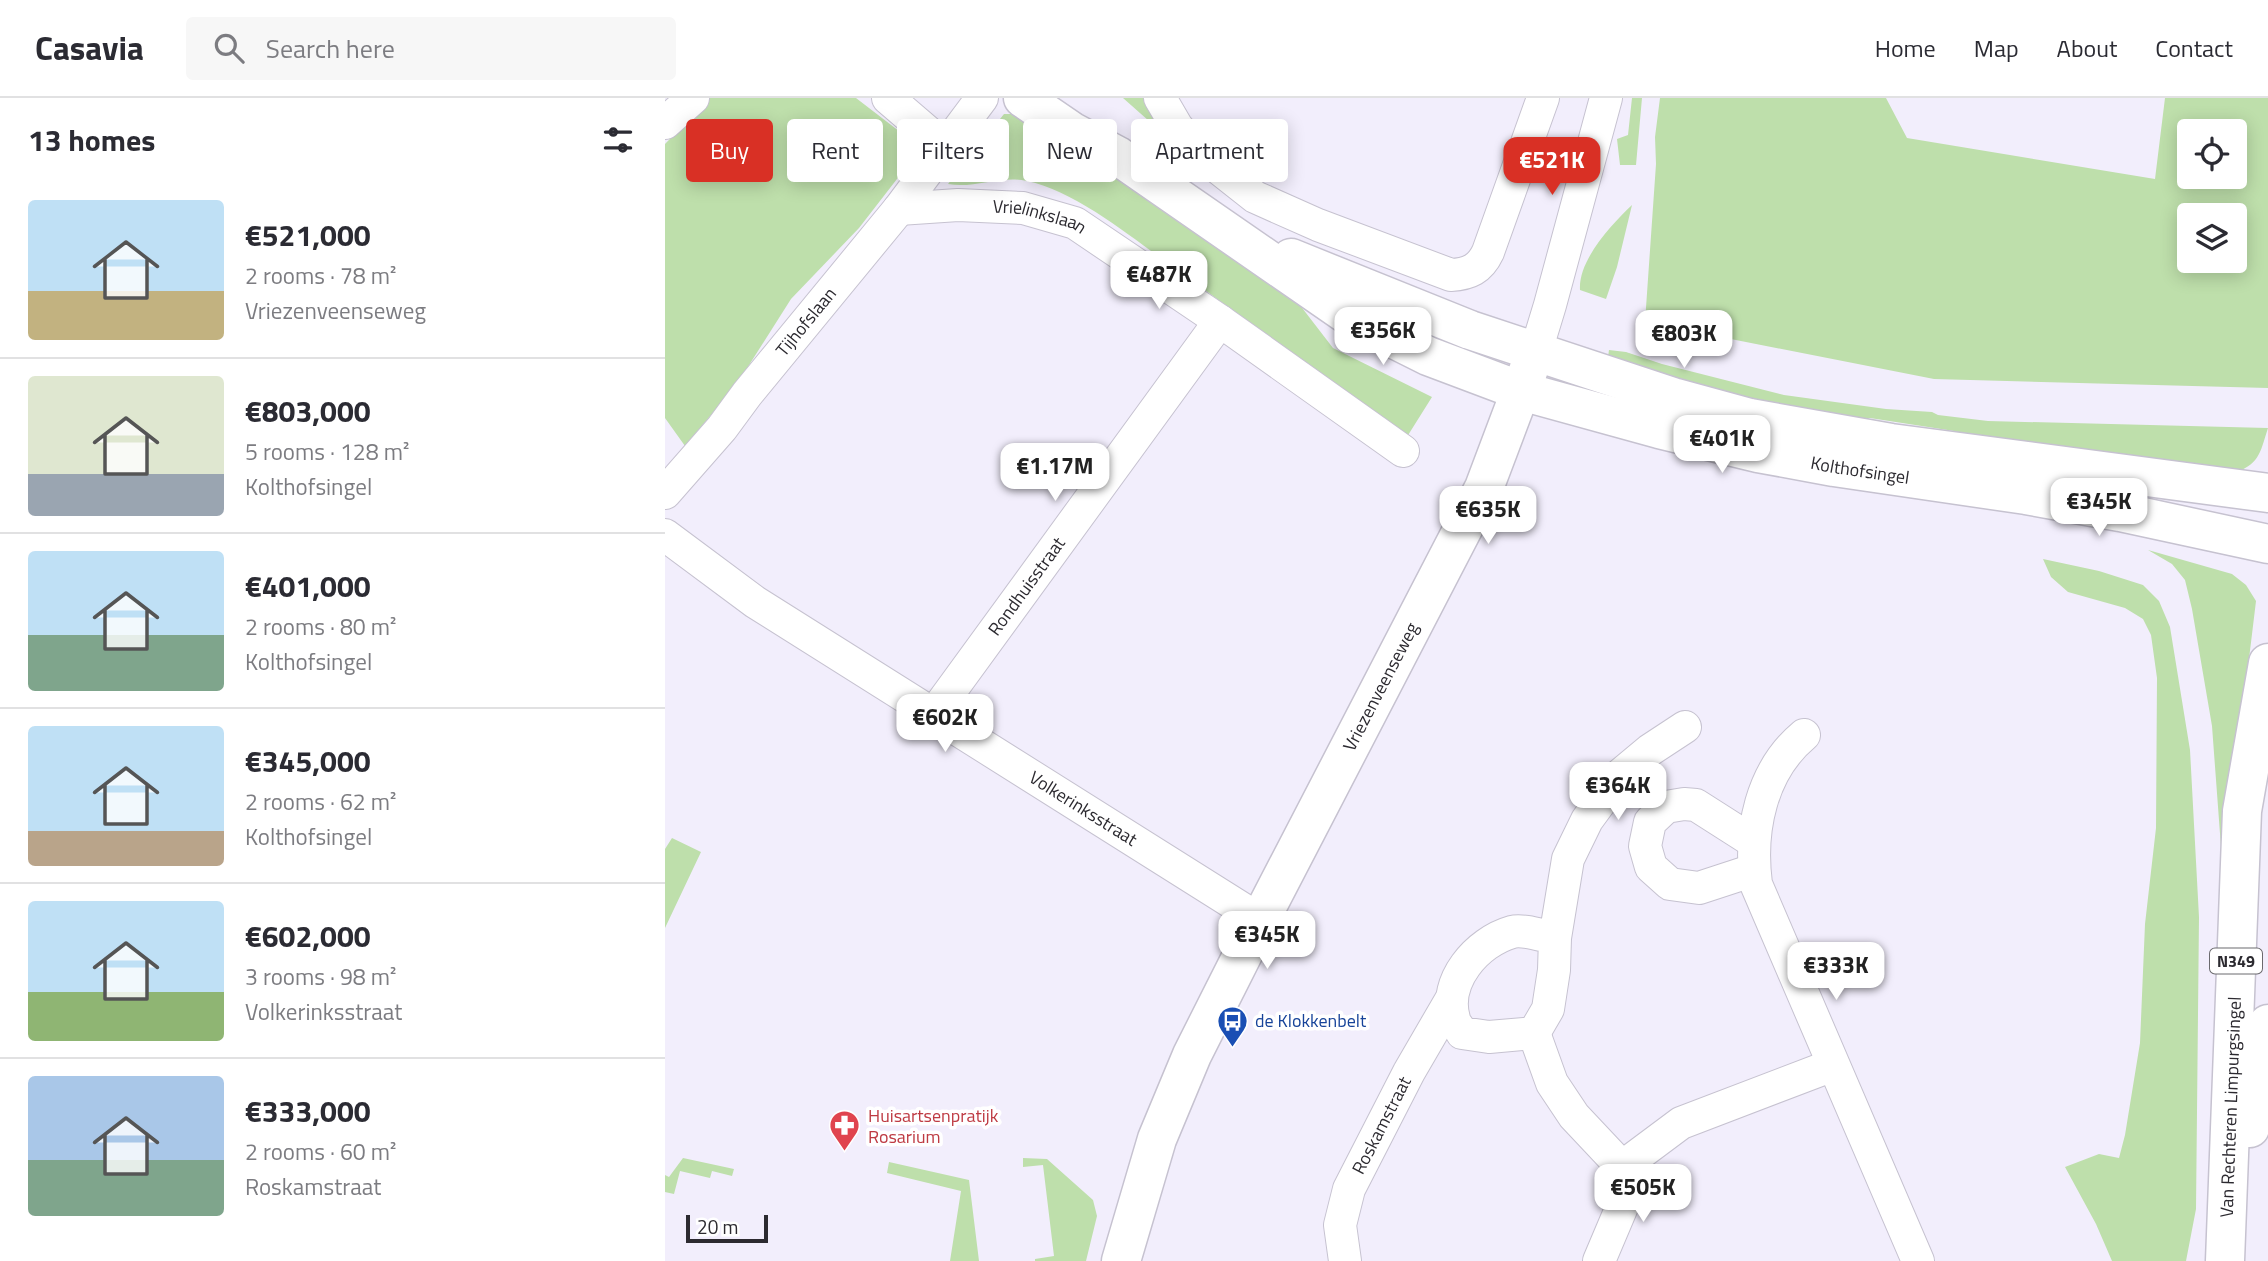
<!DOCTYPE html>
<html lang="en">
<head>
<meta charset="utf-8">
<style>
	body { margin:0; font-family:"Titillium Web",sans-serif; background:#f7f7f7; color:#2b2b33; height:100vh; display:flex; flex-direction:column; font-size:26px; white-space:nowrap }
	* { box-sizing:border-box; margin:0 }
	p { font-size:23px; color:#7c7c81 }
	.icon { flex:none; width:38px; height:38px; fill:none; stroke:currentColor; stroke-width:2; stroke-linecap:round; stroke-linejoin:round }
	.map { position:relative; flex:1; overflow:hidden }
	.details { display:flex; flex-direction:column; background:#fff; width:665px }
	.details>* { flex:none }
	.hud { position:absolute; left:21px; top:21px; width:665px; height:63px; display:flex; gap:14px }
	.controls { position:absolute; left:1512px; top:21px; display:grid; gap:14px }
	.controls a { display:grid; place-items:center; width:70px; height:70px; border-radius:7px; background:#fff; box-shadow:0 4px 18px #0003; font-size:35px }
	.scale { position:absolute; left:21px; bottom:18px; width:82px; box-sizing:border-box; padding-left:7px; border:4px solid #2c2a30; border-top:0; font-size:19px; line-height:24px; white-space:nowrap; color:#2c2a30; -webkit-text-stroke:5px #fff; paint-order:stroke }
	.price { position:absolute; translate:-50% -60px; padding:0 16px; border-radius:14px; background:#fff; color:#222; font-size:23px; line-height:46px; filter:drop-shadow(0 2px 4px #0008) }
	.price::after { content:''; position:absolute; left:50%; top:42px; width:21px; height:16px; margin-left:-10px; background:inherit; clip-path:polygon(0 0,100% 0,50% 100%) }
	.price.active { background:#d93025; color:#fff }
	ul { padding:0; list-style:none }
	li { display:flex; align-items:center; gap:21px; height:175px; padding:0 28px }
	li+li { border-top:2px solid #e1e1e2 }
	li span { display:grid; place-items:center; flex:none; width:196px; height:140px; border-radius:7px; color:#555 }
	li>.icon { margin-inline-start:auto }
	span .icon { width:84px; height:84px; fill:#fffc; stroke-width:1 }
	li b { font-size:30px }
	h2 { display:flex; justify-content:space-between; align-items:center; height:84px; padding:0 28px; font-size:30px }
	.pill { padding:0 24px; border-radius:7px; background:#fff; box-shadow:0 4px 18px #0003; font-size:24px; line-height:63px }
	.pill.active { background:#d93025; color:#fff }
	header { display:flex; align-items:center; gap:42px; box-sizing:border-box; height:98px; padding:0 35px; background:#fff; border-bottom:2px solid #e1e1e2 }
	header strong { font-size:33px }
	nav { display:flex; gap:38px; margin-inline-start:auto; font-size:24px }
	.search { width:490px; height:63px; background:#f7f7f7; display:flex; align-items:center; gap:18px; box-sizing:border-box; padding:0 24px; border-radius:7px; color:#7c7c81; font-size:26px }
	main { display:flex; flex:1; min-height:0 }
	.map>svg:first-child { display:block }
	.green { fill:#bedfab; fill-rule:evenodd }
	.lines { fill:none; stroke-linecap:round; stroke-linejoin:round }
	.street-casing { stroke:#c6c2d0; stroke-width:34 }
	.secondary-casing { stroke:#c6c2d0; stroke-width:41 }
	.primary-casing { stroke:#c6c2d0; stroke-width:41 }
	.street { stroke:#fff; stroke-width:32 }
	.secondary { stroke:#fff; stroke-width:38 }
	.primary { stroke:#fff; stroke-width:38 }
	.labels { text-anchor:middle; stroke-width:7; stroke-linejoin:round; paint-order:stroke }
	.shield { fill:#fff; stroke:#6b6a6e; stroke-width:2 }
	.shield-label { font-size:16px; font-weight:bold; fill:#2c2a30 }
	.street-label { font-size:18px; fill:#2c2a30; stroke:#fff }
	.transit-label { font-size:18px; fill:#164399; stroke:#fff; text-anchor:start }
	.health-label { font-size:18px; fill:#be3a42; stroke:#fff; text-anchor:start }
</style>
</head>
<body>
<header>
<strong>Casavia</strong>
<div class="search"><svg class="icon" aria-label="search" viewBox="0 0 24 24"><circle cx="10" cy="10" r="6"/><path d="M15 15l6 6"/></svg>Search here</div>
<nav><a>Home</a><a>Map</a><a>About</a><a>Contact</a></nav>
</header>
<main>
<section class="details">
<h2>13 homes<svg class="icon" aria-label="filters" viewBox="0 0 24 24"><path d="M4 7h16M4 17h16"/><circle cx="9" cy="7" r="2"/><circle cx="15" cy="17" r="2"/></svg></h2>
<ul>
<li><span style="background:linear-gradient(#bfe0f5 65%,#c2b280 0)"><svg class="icon" aria-label="home" viewBox="0 0 24 24"><path d="M3 11l9-7 9 7M6 9v11h12V9"/></svg></span><div><b>€521,000</b><p>2 rooms · 78 m²</p><p>Vriezenveenseweg</p></div></li>
<li><span style="background:linear-gradient(#dfe7d0 70%,#9aa5b1 0)"><svg class="icon" aria-label="home" viewBox="0 0 24 24"><path d="M3 11l9-7 9 7M6 9v11h12V9"/></svg></span><div><b>€803,000</b><p>5 rooms · 128 m²</p><p>Kolthofsingel</p></div></li>
<li><span style="background:linear-gradient(#bfe0f5 60%,#7fa58c 0)"><svg class="icon" aria-label="home" viewBox="0 0 24 24"><path d="M3 11l9-7 9 7M6 9v11h12V9"/></svg></span><div><b>€401,000</b><p>2 rooms · 80 m²</p><p>Kolthofsingel</p></div></li>
<li><span style="background:linear-gradient(#bfe0f5 75%,#b9a48a 0)"><svg class="icon" aria-label="home" viewBox="0 0 24 24"><path d="M3 11l9-7 9 7M6 9v11h12V9"/></svg></span><div><b>€345,000</b><p>2 rooms · 62 m²</p><p>Kolthofsingel</p></div></li>
<li><span style="background:linear-gradient(#bfe0f5 65%,#8fb573 0)"><svg class="icon" aria-label="home" viewBox="0 0 24 24"><path d="M3 11l9-7 9 7M6 9v11h12V9"/></svg></span><div><b>€602,000</b><p>3 rooms · 98 m²</p><p>Volkerinksstraat</p></div></li>
<li><span style="background:linear-gradient(#a9c7e8 60%,#7fa58c 0)"><svg class="icon" aria-label="home" viewBox="0 0 24 24"><path d="M3 11l9-7 9 7M6 9v11h12V9"/></svg></span><div><b>€333,000</b><p>2 rooms · 60 m²</p><p>Roskamstraat</p></div></li>
</ul>
</section>
<div class="map">
<svg width="1603" height="1163" viewBox="0 0 1603 1163">
	<rect width="100%" height="100%" fill="#f2eefc"/>
	<!-- green -->
	<path class="green" d="M45 0H191L256 50 194 130 126 201 72 286 20 348 0 320V46Z
		M458 0H479L493 31Z
		M967 0H977L971 67H955L952 41 963 37Z
		M995 0H1221L1242 40 1490 81 1500 0H1603V290L1269 281 980 224 991 66 990 39ZM1524 33H1570V79H1524ZM1524 117H1570V163H1524Z
		M359 9 631 202 668 250 767 299 740 342C659 283 581 221 500 163 461 135 409 93 362 83 336 77 309 91 283 86L339 16H352Z
		M967 107 952 169 941 201 915 192C913 162 947 126 967 107Z
		M944 252 961 254 997 266 1119 297 1221 311 1267 314 1273 317 1323 323 1603 330C1594 358 1595 365 1566 377L1326 348 1289 333 1205 320 1188 326 942 266Z
		M1483 452 1567 476 1581 487 1591 503 1558 776 1547 628 1527 511 1520 482 1507 466Z
		M1378 461 1434 473 1478 487 1494 503 1505 529 1525 652 1534 819 1531 1111 1521 1163H1447L1431 1126 1400 1069 1434 1056 1454 1060 1460 1037 1475 945 1480 826 1491 730 1492 580 1486 537 1478 521 1460 510 1403 494 1386 479Z
		M7 740 36 754 0 830V751Z
		M18 1060 69 1071 67 1078 47 1073 45 1080 15 1073 9 1096 0 1094V1077L4 1079Z
		M358 1060 382 1061 428 1102 432 1118 421 1163H370V1161L389 1158 378 1067 358 1069Z
		M224 1064 304 1082 314 1163H285L296 1093 222 1075Z"/>
	<g class="lines">
		<defs>
			<g id="street">
				<path d="M223 0 280 49"/>
				<path d="M495 0 512 29 533 54 590 99 653 127 786 177C804 176 815 171 823 154L878 0"/>
				<path d="M0 25 28 0"/>
				<path id="s1" d="M234 111 293 107 358 110 410 125 555 223 738 353"/>
				<path d="M871 253 885 207 941 0"/>
				<path id="s2" d="M0 395 57 330 82 296 234 111 317 0"/>
				<path id="s3" d="M0 437 90 504 595 822"/>
				<path id="s4" d="M268 617 555 223"/>
				<path d="M1139 637C1096 673 1084 732 1091 786L1253 1163"/>
				<path d="M1089 744 1031 707 1019 706 1001 709 985 724 980 748 986 769 1005 786 1034 790 1089 772"/>
				<path d="M890 840C878 838 858 831 847 834 812 844 778 883 789 921 790 926 795 931 797 935L824 939 869 935 883 911 889 872 890 840 903 761 922 722 955 677 985 652 1020 629"/>
				<path d="M869 935 887 985 909 1018 957 1069 1016 1025 1168 967"/>
				<path id="s5" d="M680 1163 675 1127 684 1091 744 974 787 900"/>
				<path d="M934 1163 959 1104 957 1069"/>
			</g>
			<g id="secondary">
				<path id="s6" d="M358 0 406 33 453 58 687 220 763 258 856 293 994 331 1093 355 1169 369 1361 397 1455 414 1603 446"/>
				<path d="M626 160 805 232 1008 299 1085 320 1226 345 1603 395"/>
				<path id="s7" d="M456 1163 492 1041 527 957 595 822 819 390 865 268"/>
			</g>
			<g id="primary">
				<path d="M1585 1030 1603 926"/>
				<path id="s8" d="M1560 1163 1577 713 1603 565"/>
			</g>
		</defs>
		<!-- street casing -->
		<use href="#street" class="street-casing"/>
		<!-- secondary casing -->
		<use href="#secondary" class="secondary-casing"/>
		<!-- primary casing -->
		<use href="#primary" class="primary-casing"/>
		<!-- street -->
		<use href="#street" class="street"/>
		<!-- secondary -->
		<use href="#secondary" class="secondary"/>
		<!-- primary -->
		<use href="#primary" class="primary"/>
	</g>
	<!-- icons -->
	<defs>
		<symbol id="bus-pin" viewBox="-11 -11 22 30"><path d="M0 17L-7.5 6A9.5 9.5 0 1 1 7.5 6Z" fill="#1a4fb4" stroke="#fff"/><path d="M-5-6H5V4H4V6H2V4H-2V6H-4V4H-5ZM-3.5-4V0h7V-4ZM-3.5 1.2v1.5H-2V1.2ZM2 1.2v1.5H3.5V1.2Z" fill="#fff"/></symbol>
		<symbol id="pharmacy-pin" viewBox="-11 -11 22 30"><path d="M0 17L-7.5 6A9.5 9.5 0 1 1 7.5 6Z" fill="#e0444e" stroke="#fff"/><path d="M-2-6h4v4h4v4h-4v4h-4v-4h-4v-4h4Z" fill="#fff"/></symbol>
	</defs>
	<g fill-rule="evenodd">
		<use href="#bus-pin" x="550" y="906" width="35" height="47"/>
		<use href="#pharmacy-pin" x="162" y="1010" width="35" height="47"/>
	</g>
	<g class="labels">
		<!-- shield labels -->
		<rect class="shield" x="1545" y="850.5" width="52" height="25" rx="5"/>
		<g class="shield-label">
			<text x="1571" y="869">N349</text>
		</g>
		<!-- street labels -->
		<g class="street-label">
			<text dy="6" stroke="none"><textPath href="#s1" startOffset="142">Vrielinkslaan</textPath></text>
			<text dy="6" stroke="none"><textPath href="#s2" startOffset="222">Tijhofslaan</textPath></text>
			<text dy="6" stroke="none"><textPath href="#s6" startOffset="929">Kolthofsingel</textPath></text>
			<text dy="6" stroke="none"><textPath href="#s4" startOffset="159">Rondhuisstraat</textPath></text>
			<text dy="6" stroke="none"><textPath href="#s7" startOffset="632">Vriezenveenseweg</textPath></text>
			<text dy="6" stroke="none"><textPath href="#s3" startOffset="500">Volkerinksstraat</textPath></text>
			<text dy="6" stroke="none"><textPath href="#s8" startOffset="154">Van Rechteren Limpurgsingel</textPath></text>
			<text dy="6" stroke="none"><textPath href="#s5" startOffset="145">Roskamstraat</textPath></text>
		</g>
		<!-- transit labels -->
		<g class="transit-label">
			<text x="590" y="929">de Klokkenbelt</text>
		</g>
		<!-- health labels -->
		<g class="health-label">
			<text x="203" y="1024">Huisartsenpratijk<tspan x="203" dy="21">Rosarium</tspan></text>
		</g>
	</g>
</svg>
<div class="controls">
<a><svg class="icon" aria-label="locate" viewBox="0 0 24 24"><circle cx="12" cy="12" r="6"/><path d="M12 2v4M12 18v4M2 12h4M18 12h4"/></svg></a>
<a><svg class="icon" aria-label="layers" viewBox="0 0 24 24"><path d="M12 4l9 5-9 5-9-5zM3 14l9 5 9-5"/></svg></a>
</div>
<div class="scale">20 m</div>
<b class="price active" style="left:887px;top:99px">€521K</b>
<b class="price" style="left:494px;top:213px">€487K</b>
<b class="price" style="left:718px;top:269px">€356K</b>
<b class="price" style="left:1019px;top:272px">€803K</b>
<b class="price" style="left:1057px;top:377px">€401K</b>
<b class="price" style="left:390px;top:405px">€1.17M</b>
<b class="price" style="left:1434px;top:440px">€345K</b>
<b class="price" style="left:823px;top:448px">€635K</b>
<b class="price" style="left:280px;top:656px">€602K</b>
<b class="price" style="left:953px;top:724px">€364K</b>
<b class="price" style="left:602px;top:873px">€345K</b>
<b class="price" style="left:1171px;top:904px">€333K</b>
<b class="price" style="left:978px;top:1126px">€505K</b>
<div class="hud">
<a class="pill active">Buy</a>
<a class="pill">Rent</a>
<a class="pill">Filters</a>
<a class="pill">New</a>
<a class="pill">Apartment</a>
</div>
</div>
</main>
</body>
</html>
